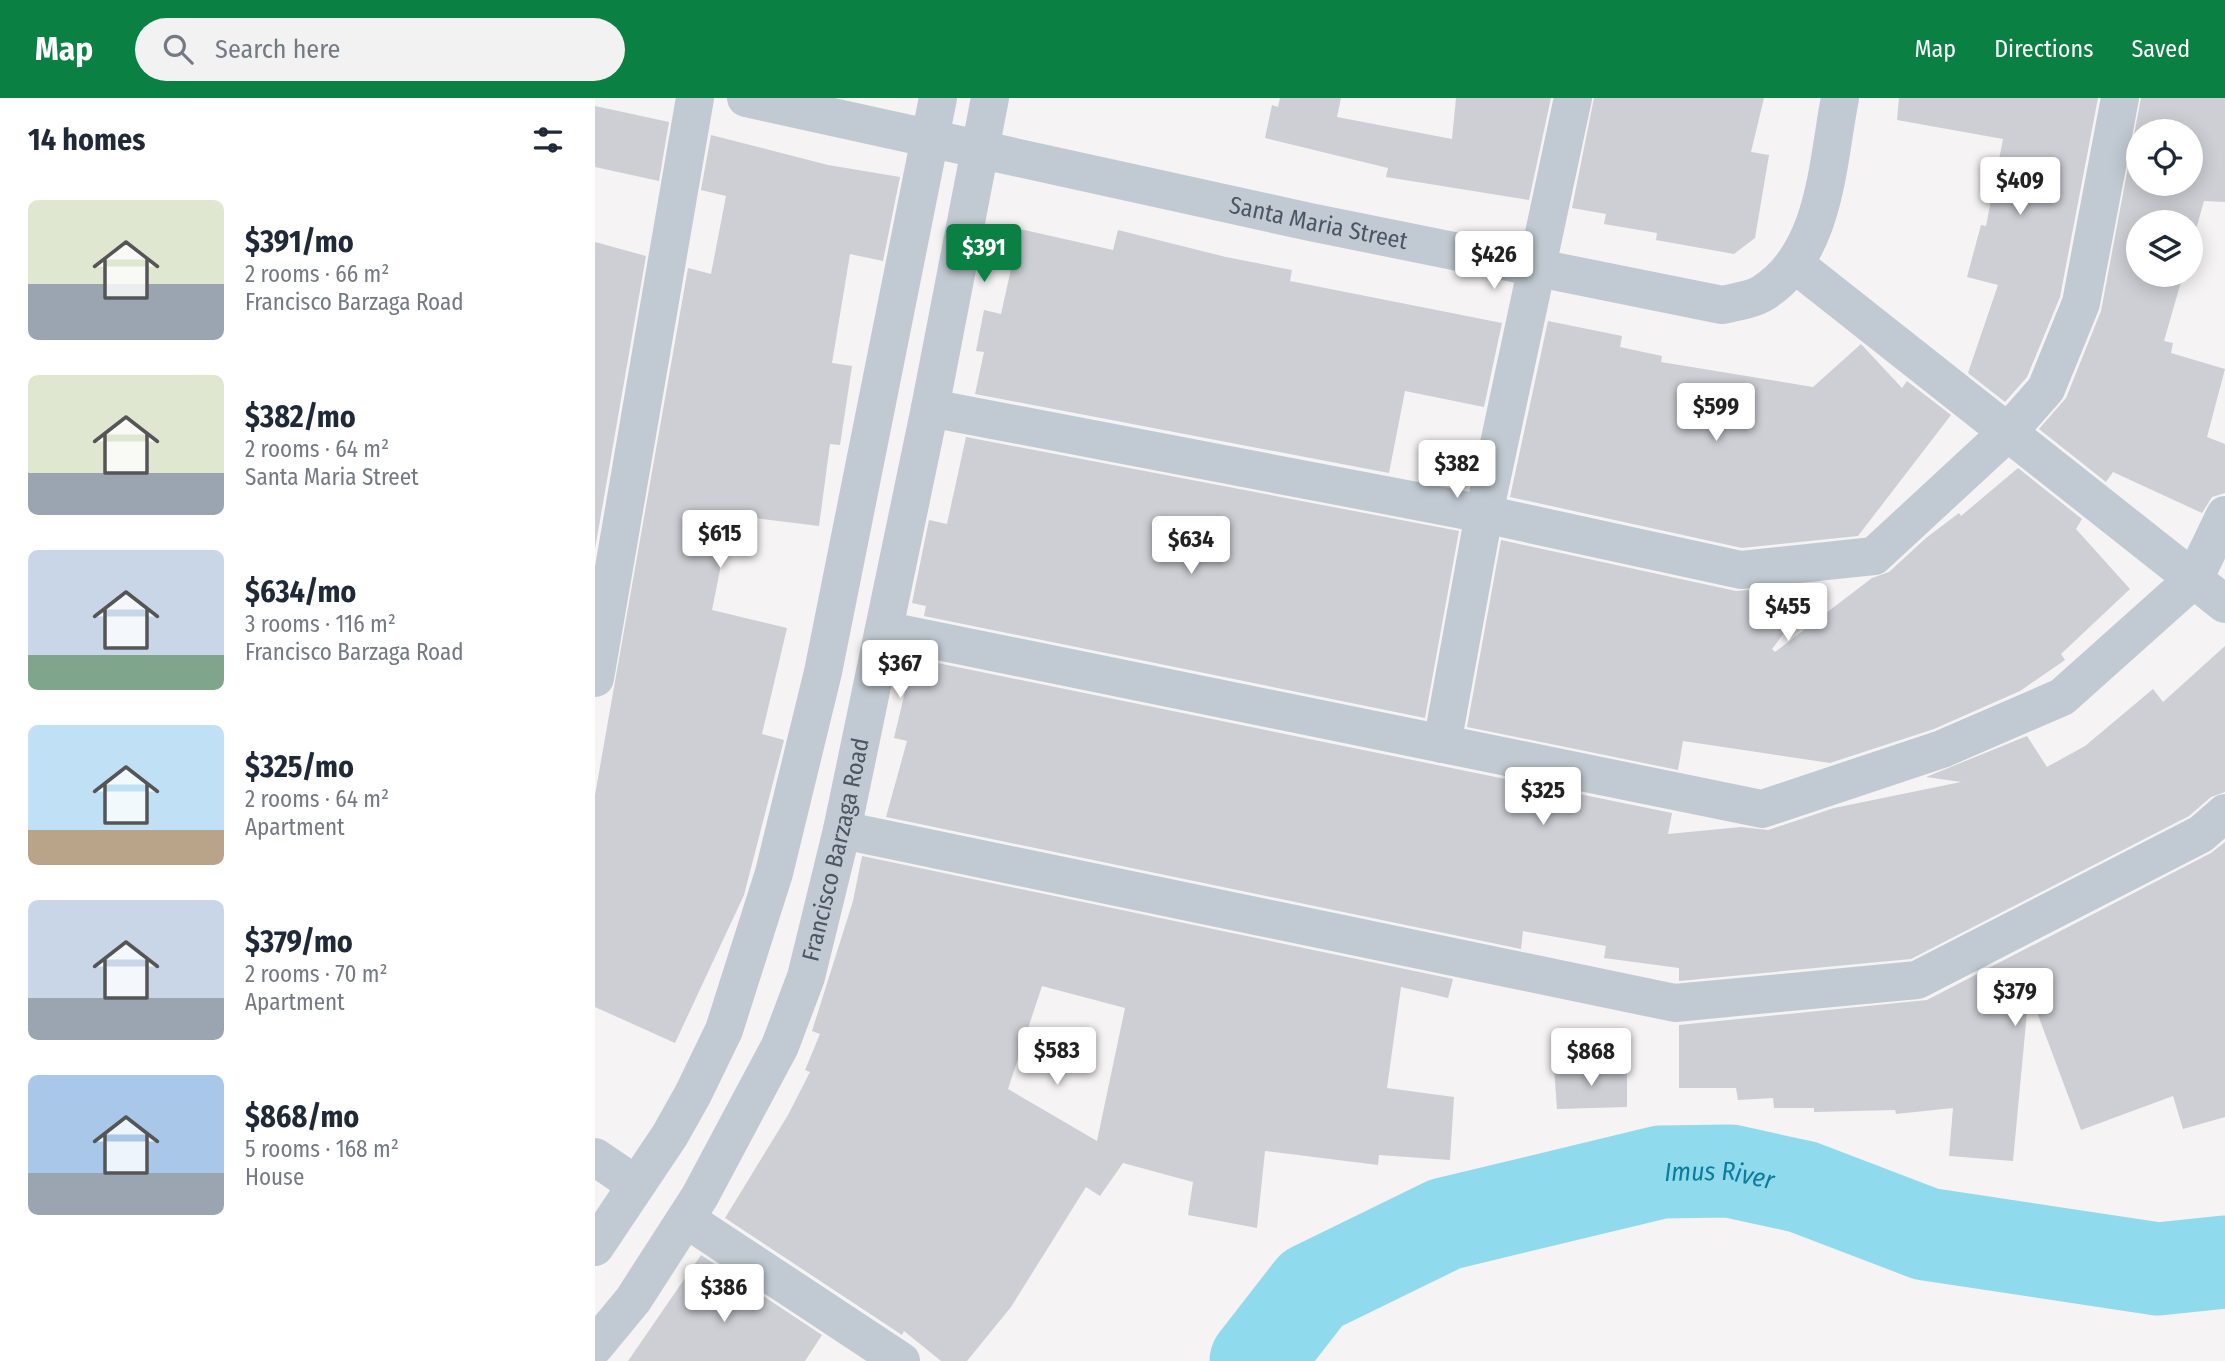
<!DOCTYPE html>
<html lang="en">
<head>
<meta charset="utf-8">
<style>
	body { margin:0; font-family:"Fira Sans Condensed",sans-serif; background:#f2f2f3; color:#1f2937; height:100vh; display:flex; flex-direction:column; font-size:26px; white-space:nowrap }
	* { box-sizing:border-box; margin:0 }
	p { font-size:23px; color:#747a83 }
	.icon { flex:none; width:38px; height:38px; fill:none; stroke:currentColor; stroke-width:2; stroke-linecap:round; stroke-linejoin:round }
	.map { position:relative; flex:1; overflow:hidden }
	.details { display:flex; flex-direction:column; background:#fff; width:595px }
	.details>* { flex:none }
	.fabs { position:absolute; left:1531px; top:21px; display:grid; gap:14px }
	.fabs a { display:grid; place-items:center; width:77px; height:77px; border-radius:50%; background:#fff; box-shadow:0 4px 18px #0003; font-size:35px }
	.price { position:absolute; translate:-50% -60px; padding:0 16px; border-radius:7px; background:#fff; color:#222; font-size:23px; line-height:46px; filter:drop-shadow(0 2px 4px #0008) }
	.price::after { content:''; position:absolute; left:50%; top:42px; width:21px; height:16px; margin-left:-10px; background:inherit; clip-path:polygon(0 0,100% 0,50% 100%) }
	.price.selected { background:#0b8043; color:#fff }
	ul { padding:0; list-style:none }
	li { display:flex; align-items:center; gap:21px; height:175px; padding:0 28px }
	li span { display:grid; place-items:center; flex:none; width:196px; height:140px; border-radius:10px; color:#555 }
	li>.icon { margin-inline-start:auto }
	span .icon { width:84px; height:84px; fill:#fffc; stroke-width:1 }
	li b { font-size:30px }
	h2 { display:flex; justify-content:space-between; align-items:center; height:84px; padding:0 28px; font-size:30px }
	header { display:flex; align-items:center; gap:42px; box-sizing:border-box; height:98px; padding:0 35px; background:#0b8043; color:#fff }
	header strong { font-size:33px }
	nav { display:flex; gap:38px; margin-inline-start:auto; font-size:24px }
	.search { width:490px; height:63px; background:#f2f2f3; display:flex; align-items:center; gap:18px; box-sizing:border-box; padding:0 24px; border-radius:38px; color:#747a83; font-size:26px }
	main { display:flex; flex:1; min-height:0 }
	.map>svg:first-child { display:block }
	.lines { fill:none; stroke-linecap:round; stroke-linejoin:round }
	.river { stroke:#90daee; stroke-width:93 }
	.building { fill:#cdcfd5; fill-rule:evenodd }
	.minor { stroke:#c1cad2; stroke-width:38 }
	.labels { text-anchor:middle; stroke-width:5; stroke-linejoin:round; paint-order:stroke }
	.street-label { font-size:24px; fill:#4a5661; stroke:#fff }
	.water-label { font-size:26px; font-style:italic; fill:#0c7c9b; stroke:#fff }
</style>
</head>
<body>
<header>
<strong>Map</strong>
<div class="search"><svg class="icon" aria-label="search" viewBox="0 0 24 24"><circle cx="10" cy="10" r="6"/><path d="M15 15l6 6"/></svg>Search here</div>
<nav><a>Map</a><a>Directions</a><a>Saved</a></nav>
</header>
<main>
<section class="details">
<h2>14 homes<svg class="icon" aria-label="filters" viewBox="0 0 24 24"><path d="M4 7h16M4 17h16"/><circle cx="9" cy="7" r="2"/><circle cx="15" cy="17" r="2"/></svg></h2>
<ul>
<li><span style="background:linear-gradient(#dfe7d0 60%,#9aa5b1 0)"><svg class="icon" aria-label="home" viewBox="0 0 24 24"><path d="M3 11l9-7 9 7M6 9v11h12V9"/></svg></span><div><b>$391/mo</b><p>2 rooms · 66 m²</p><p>Francisco Barzaga Road</p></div></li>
<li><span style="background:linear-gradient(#dfe7d0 70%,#9aa5b1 0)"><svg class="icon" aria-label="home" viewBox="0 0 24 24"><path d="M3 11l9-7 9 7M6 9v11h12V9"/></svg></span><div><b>$382/mo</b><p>2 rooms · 64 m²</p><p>Santa Maria Street</p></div></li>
<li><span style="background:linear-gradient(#c9d6e8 75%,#7fa58c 0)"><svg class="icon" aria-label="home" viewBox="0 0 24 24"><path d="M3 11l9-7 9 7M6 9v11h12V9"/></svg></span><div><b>$634/mo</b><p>3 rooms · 116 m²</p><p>Francisco Barzaga Road</p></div></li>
<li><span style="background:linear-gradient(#bfe0f5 75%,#b9a48a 0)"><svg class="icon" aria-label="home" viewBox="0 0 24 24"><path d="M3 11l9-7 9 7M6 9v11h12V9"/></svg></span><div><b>$325/mo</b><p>2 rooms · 64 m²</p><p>Apartment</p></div></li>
<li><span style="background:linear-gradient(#c9d6e8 70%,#9aa5b1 0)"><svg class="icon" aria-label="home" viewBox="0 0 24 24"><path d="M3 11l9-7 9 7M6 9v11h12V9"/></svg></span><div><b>$379/mo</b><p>2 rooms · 70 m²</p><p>Apartment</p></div></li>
<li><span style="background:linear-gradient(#a9c7e8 70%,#9aa5b1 0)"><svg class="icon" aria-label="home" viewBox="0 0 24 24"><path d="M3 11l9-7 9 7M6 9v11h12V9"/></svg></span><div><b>$868/mo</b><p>5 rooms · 168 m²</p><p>House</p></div></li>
</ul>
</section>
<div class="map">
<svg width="1630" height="1263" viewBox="0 0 1630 1263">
	<rect width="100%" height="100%" fill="#f5f3f3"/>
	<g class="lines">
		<!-- river -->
		<path class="river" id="s1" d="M661 1263 717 1191 850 1126 1066 1074 1135 1073 1208 1089 1331 1136 1563 1171 1630 1164"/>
	</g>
	<!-- building -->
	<path class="building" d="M685 0H746L742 19 857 41 861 0H956L934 102 791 79 793 70 670 40 677 7 683 9Z
		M999 0H1169L1156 54 1174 57 1160 140 1139 156 1061 142 1062 135 1009 126 1011 116 977 110Z
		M1304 0H1503L1465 199 1432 279 1410 304 1373 275 1403 187 1372 179 1386 127 1391 128 1408 41 1302 22Z
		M1546 0H1630V104L1609 103 1596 149V124H1544V177H1588L1569 243 1578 245 1576 255 1630 271 1612 339 1630 346V395L1617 399 1607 415 1518 374 1511 384 1444 331 1471 300 1506 213ZM1544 33H1596V86H1544Z
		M0 8 74 24 64 83 0 69Z
		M116 37 233 67 305 79 288 163 255 156 237 265 257 268 245 347 235 346 224 428 136 417 117 512 192 530 167 636 189 642 149 797 80 945 0 909V697L93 170 116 176 131 98 106 92Z
		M425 131 518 152 523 132 631 159 697 172 695 183 907 225 889 309 810 293 794 375 380 296 389 254 381 253 389 212 406 216Z
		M0 144 51 158 0 451Z
		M953 223 1027 238 1025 249 1067 258 1066 264 1218 289 1266 246 1307 290 1312 283 1356 317 1263 438 1147 450 915 399Z
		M371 339 864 433 830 620 329 518 331 508 317 505 334 422 352 426Z
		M1423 370 1487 421 1481 431 1535 491 1466 556 1470 562 1425 593 1339 631 1235 665 1088 643 1083 672 872 629 906 442 1141 493 1227 485 1177 551 1180 554 1277 480 1294 474 1331 440 1364 415 1366 418Z
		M1630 548V694L1616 699 1594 718 1316 861 1084 883V870L1009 860 1011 848 928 833 926 851 291 719 312 643 299 640 318 560 1077 715 1073 736 1146 729 1173 732 1239 710 1366 684 1331 679 1432 638 1452 669 1490 648 1558 591 1568 604Z
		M1630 744V1019L1588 1031 1578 998 1486 1032 1434 893 1418 1063 1354 1058 1358 1010 1301 1016 1300 1012 1219 1014V1010H1179L1178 1000 1143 1002 1141 990H1084V927L1332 902 1616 755Z
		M267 758 858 881 853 900 806 889 792 990 859 999 855 1062 784 1057 783 1067 670 1053 662 1130 593 1117 598 1084 528 1065 505 1098 491 1089 416 1209 372 1263H346L309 1233 307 1237 130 1120 193 1017 215 974 210 972 225 936 217 933 258 803ZM447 888 530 910 502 1043 413 991Z
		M1032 969V1009L962 1011 959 970Z
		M106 1157 227 1237 210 1263H33Z"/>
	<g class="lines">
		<!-- minor -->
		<g class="minor">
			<path id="s2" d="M151 0 715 124 1127 207C1139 204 1157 202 1168 195 1231 155 1232 66 1245 0"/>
			<path d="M1201 167 1630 506"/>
			<path d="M335 310 889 416 1146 472 1279 458 1412 335 1451 291 1486 205 1525 0"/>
			<path d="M289 532 1167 711 1347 651 1467 599 1599 481 1630 417"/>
			<path d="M0 580 100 0"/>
			<path d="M847 646 889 416 978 0"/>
			<path d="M247 732 1080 905 1322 882 1606 736 1630 715"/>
			<path d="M0 1059 41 1087"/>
			<path d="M91 1121 306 1263"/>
			<path d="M0 1149 75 1037 98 996 129 932 179 775 228 574 343 0"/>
			<path id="s3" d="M0 1248 38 1202 105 1098 185 948 211 879 247 732 335 310 395 0"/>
		</g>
	</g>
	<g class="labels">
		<!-- street labels -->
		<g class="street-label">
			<text dy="8" stroke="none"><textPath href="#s2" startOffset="586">Santa Maria Street</textPath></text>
			<text dy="8" stroke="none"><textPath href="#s3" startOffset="558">Francisco Barzaga Road</textPath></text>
		</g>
		<!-- water labels -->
		<g class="water-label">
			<text dy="9" stroke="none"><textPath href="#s1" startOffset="520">Imus River</textPath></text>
		</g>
	</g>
</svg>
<div class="fabs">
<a><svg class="icon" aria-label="locate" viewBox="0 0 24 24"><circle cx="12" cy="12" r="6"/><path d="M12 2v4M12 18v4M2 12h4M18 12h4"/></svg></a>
<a><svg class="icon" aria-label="layers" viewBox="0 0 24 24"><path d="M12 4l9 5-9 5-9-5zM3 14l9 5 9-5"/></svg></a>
</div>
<b class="price" style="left:1425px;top:119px">$409</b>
<b class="price selected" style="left:389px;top:186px">$391</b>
<b class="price" style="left:899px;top:193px">$426</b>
<b class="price" style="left:1121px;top:345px">$599</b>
<b class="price" style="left:862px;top:402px">$382</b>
<b class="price" style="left:125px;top:472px">$615</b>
<b class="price" style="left:596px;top:478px">$634</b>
<b class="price" style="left:1193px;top:545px">$455</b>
<b class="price" style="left:305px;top:602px">$367</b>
<b class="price" style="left:948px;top:729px">$325</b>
<b class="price" style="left:1420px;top:930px">$379</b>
<b class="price" style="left:462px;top:989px">$583</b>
<b class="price" style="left:996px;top:990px">$868</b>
<b class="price" style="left:129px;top:1226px">$386</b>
</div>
</main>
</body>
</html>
